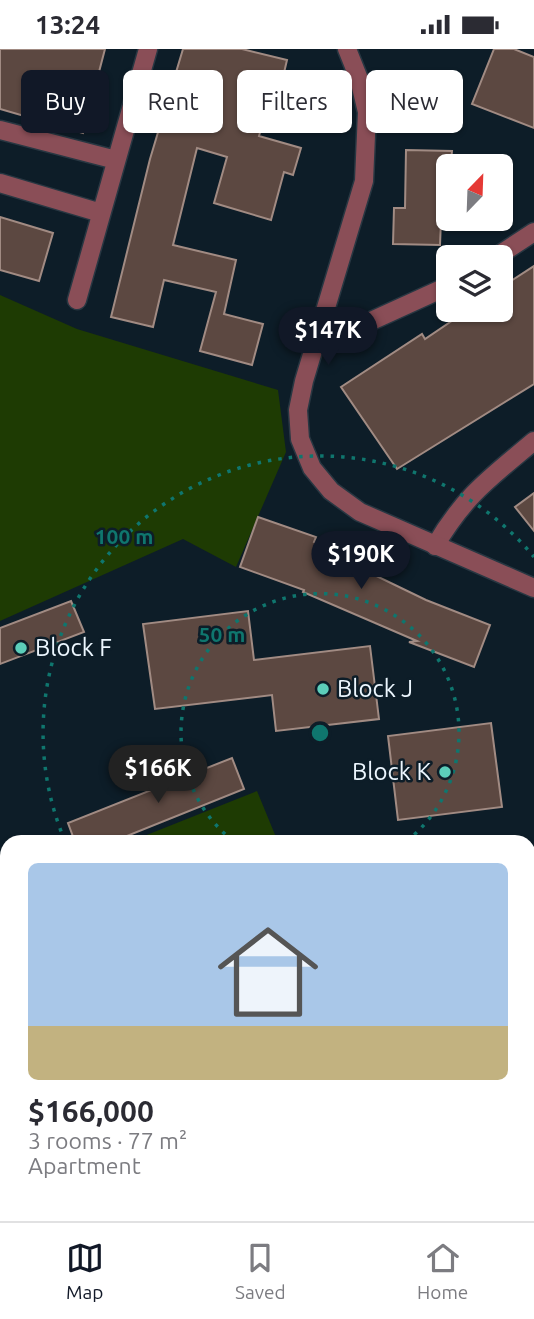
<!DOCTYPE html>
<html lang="en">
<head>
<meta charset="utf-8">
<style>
	body { margin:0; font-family:Ubuntu,sans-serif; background:#f7f7f7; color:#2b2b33; height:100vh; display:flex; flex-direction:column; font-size:26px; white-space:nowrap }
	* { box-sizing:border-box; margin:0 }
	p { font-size:23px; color:#7c7c81 }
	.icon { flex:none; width:38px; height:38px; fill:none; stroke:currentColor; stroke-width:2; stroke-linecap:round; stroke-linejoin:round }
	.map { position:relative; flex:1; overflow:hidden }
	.side { position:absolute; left:0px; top:786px; width:536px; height:387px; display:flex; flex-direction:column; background:#fff; border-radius:21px 21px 0 0; box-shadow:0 2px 5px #0004 }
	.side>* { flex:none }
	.top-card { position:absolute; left:21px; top:21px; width:494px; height:63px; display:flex; gap:14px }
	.needle { width:46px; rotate:23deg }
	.controls { position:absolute; left:436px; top:105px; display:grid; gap:14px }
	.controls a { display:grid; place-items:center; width:77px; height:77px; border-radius:10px; background:#fff; box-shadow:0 2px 5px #0004; font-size:35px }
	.price { position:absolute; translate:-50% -60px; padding:0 16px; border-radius:24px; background:#111827; color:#fff; font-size:23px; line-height:46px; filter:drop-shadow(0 2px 4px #0008) }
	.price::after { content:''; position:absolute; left:50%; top:42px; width:21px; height:16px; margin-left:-10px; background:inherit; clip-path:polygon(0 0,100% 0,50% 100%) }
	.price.current { background:#222; color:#fff }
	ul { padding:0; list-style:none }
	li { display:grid; align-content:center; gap:14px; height:371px; padding:0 28px }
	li+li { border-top:2px solid #e1e1e2 }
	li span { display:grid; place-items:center; height:217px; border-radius:10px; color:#555 }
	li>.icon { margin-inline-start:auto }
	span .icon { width:126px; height:126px; fill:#fffc; stroke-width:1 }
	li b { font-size:30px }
	.chip { padding:0 24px; border-radius:10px; background:#fff; box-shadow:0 2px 5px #0004; font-size:24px; line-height:63px }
	.chip.current { background:#111827; color:#fff }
	.status { display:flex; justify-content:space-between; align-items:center; height:49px; padding:0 35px; background:#fff; direction:ltr }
	.status svg { height:19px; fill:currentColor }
	.tabs { display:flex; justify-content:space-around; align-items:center; height:98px; border-top:2px solid #e1e1e2; background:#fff; font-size:19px; color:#7c7c81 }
	.tabs a { display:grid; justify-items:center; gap:4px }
	.tabs .current { color:#111827 }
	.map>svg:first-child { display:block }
	.green { fill:#1e3b03 }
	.building { fill:#5c4841; stroke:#a18b83; stroke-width:2 }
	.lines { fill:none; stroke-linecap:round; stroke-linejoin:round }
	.minor-casing { stroke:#283742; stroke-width:21 }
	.tertiary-casing { stroke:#283742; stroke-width:21 }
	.minor { stroke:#8a4e57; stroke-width:18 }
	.tertiary { stroke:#8a4e57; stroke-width:18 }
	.ring { fill:none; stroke:#0f766e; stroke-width:3.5; stroke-dasharray:3.5 7 }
	.poi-dot { fill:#5cceba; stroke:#0d1d28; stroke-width:2.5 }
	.labels { text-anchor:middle; stroke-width:5; stroke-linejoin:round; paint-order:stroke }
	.poi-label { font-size:24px; fill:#ecf6fe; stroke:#0d1d28; text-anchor:start }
	.centre { fill:#0f766e; stroke:#0d1d28; stroke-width:3.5 }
	.ring-label { font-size:21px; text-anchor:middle; font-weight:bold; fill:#0f766e; stroke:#0d1d28; stroke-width:5; stroke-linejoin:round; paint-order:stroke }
</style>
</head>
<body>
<div class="status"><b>13:24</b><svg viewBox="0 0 49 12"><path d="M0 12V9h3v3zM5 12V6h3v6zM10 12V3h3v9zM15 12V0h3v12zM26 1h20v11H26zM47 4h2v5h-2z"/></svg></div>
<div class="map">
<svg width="534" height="1172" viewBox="0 0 534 1172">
	<rect width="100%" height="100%" fill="#0d1d28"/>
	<!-- green -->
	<path class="green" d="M0 246 77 280 278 341 286 403 236 518 183 490 0 572Z
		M257 742 278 793H129Z
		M529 857 534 859V1172H214V1166H528Z
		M0 1004 7 1007V1146L0 1144Z"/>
	<!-- building -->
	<path class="building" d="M0 0H105L83 84 0 60Z
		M183 0H242L287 11 276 58 268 56 259 87 301 99 293 126 284 123 271 171 214 154 227 108 197 99 173 196 236 211 224 265 263 275 252 316 200 302 216 243 164 231 153 278 111 268 150 110Z
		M494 0H514L534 8V79L472 55Z
		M406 101 452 102 448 147H442L440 196 393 195 394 159H405Z
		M0 168 53 184 39 232 0 221Z
		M534 217V335L397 420 341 338 422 285 425 290 468 261H500V239Z
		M534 444V482L515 458Z
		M258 468 316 488 314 493 370 518 368 523 426 551 490 576 474 618 409 593 417 592 303 543 304 541 240 518Z
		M71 552 84 583 0 615V579Z
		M248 562 254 611 370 597 379 670 276 682 272 646 155 660 143 575Z
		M491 674 502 758 398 771 388 687Z
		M232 709 244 740 112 793H75L68 774Z"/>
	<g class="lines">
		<defs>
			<path id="minor" d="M0 81 116 111
				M0 134 101 164
				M496 208 534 183
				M77 251 148 0
				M369 273 448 237
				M435 497C465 446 490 429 534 392
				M528 837H534
				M107 1172 128 1166"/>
			<path id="tertiary" d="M347 0 359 30 367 63 364 132 304 332 298 361 300 390 312 419 331 442 360 463 534 539"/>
		</defs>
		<!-- minor casing -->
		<use href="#minor" class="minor-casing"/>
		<!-- tertiary casing -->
		<use href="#tertiary" class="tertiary-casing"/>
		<!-- minor -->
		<use href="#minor" class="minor"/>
		<!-- tertiary -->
		<use href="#tertiary" class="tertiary"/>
	</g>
	<!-- distance rings -->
	<g class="ring">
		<path d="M233 792A139 139 0 1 1 407 792"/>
		<path d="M65 792A277 277 0 0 1 534 508"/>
	</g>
	<!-- markers -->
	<g class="poi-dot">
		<circle cx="21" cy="599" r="7"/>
		<circle cx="323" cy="640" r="7"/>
		<circle cx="445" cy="723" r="7"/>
	</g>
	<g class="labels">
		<!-- poi labels -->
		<g class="poi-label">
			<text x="35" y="607">Block F</text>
			<text x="337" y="648">Block J</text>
			<text x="431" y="731" text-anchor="end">Block K</text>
		</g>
	</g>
	<circle cx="320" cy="684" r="10" class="centre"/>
	<g class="ring-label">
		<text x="124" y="495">100 m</text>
		<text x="222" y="593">50 m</text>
	</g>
</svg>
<div class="controls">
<a><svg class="needle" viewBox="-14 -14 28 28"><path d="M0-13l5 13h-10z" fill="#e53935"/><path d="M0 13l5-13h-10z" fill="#7c7c81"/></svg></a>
<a><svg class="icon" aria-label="layers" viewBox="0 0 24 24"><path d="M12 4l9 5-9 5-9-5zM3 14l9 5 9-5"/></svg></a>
</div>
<b class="price" style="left:328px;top:318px">$147K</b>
<b class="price" style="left:361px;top:542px">$190K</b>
<b class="price current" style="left:158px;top:756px">$166K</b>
<div class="top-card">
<a class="chip current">Buy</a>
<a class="chip">Rent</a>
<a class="chip">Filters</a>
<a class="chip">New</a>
</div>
<section class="side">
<ul>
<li><span style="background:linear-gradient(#a9c7e8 75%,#c2b280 0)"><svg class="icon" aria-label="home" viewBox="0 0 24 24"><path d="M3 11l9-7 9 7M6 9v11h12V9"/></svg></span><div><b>$166,000</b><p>3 rooms · 77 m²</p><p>Apartment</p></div></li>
</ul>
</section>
</div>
<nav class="tabs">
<a class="current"><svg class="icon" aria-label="map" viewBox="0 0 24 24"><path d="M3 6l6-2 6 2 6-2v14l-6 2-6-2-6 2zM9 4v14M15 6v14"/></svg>Map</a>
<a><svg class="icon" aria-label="saved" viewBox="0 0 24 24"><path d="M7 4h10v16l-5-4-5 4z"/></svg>Saved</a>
<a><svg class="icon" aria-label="home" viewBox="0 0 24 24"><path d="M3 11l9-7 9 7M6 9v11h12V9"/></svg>Home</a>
</nav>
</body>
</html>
